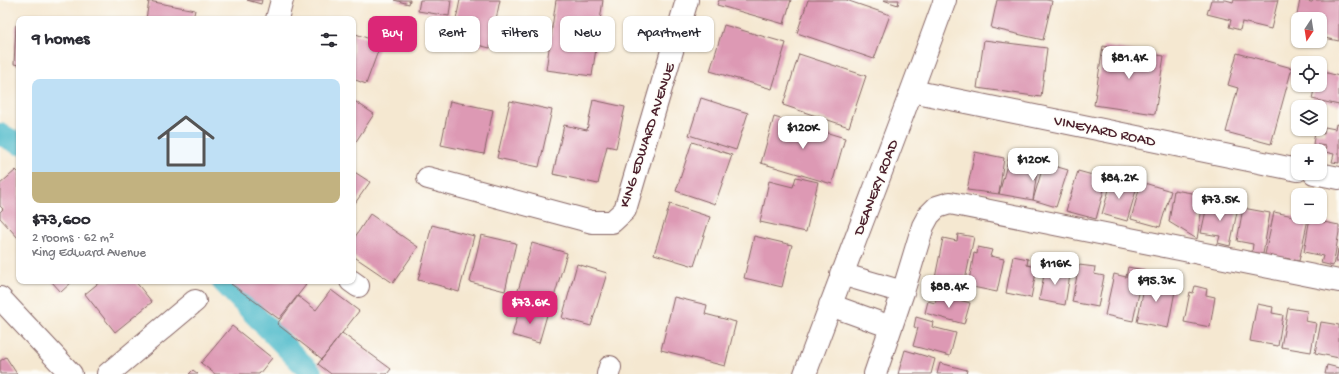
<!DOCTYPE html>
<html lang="en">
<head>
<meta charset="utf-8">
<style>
	body { margin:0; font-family:"Gochi Hand",sans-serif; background:#f7f7f7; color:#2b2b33; height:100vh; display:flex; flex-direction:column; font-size:15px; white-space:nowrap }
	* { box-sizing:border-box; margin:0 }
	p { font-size:13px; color:#7c7c81 }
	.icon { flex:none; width:22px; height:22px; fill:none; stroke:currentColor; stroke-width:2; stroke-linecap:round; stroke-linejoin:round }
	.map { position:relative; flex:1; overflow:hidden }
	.panel { position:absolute; left:16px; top:16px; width:340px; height:268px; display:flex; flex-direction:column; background:#fff; border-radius:8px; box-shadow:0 1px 3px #0004 }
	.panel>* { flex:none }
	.hud { position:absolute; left:368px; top:16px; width:380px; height:36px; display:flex; gap:8px }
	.needle { width:26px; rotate:192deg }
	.tools { position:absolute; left:1291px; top:12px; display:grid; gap:8px }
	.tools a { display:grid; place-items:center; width:36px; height:36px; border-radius:8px; background:#fff; box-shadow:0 1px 3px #0004; font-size:20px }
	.price { position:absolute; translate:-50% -34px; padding:0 9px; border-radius:8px; background:#fff; color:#222; font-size:13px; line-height:26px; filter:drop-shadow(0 1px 2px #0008) }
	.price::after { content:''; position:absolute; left:50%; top:24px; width:12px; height:9px; margin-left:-6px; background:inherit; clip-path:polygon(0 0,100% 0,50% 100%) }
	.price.active { background:#db2777; color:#fff }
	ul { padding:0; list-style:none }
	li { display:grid; align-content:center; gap:8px; height:212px; padding:0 16px }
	li span { display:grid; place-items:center; height:124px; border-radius:8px; color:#555 }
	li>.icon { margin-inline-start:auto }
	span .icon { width:72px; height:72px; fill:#fffc; stroke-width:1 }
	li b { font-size:17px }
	h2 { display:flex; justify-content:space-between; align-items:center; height:48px; padding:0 16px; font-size:17px }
	.pill { padding:0 14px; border-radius:8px; background:#fff; box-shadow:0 1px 3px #0004; font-size:14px; line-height:36px }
	.pill.active { background:#db2777; color:#fff }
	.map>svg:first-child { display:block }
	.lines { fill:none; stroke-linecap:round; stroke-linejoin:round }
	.canal { stroke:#4ebaca; stroke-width:22 }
	.building { fill:#dd99b4 }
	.minor-casing { stroke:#866565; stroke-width:24 }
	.minor { stroke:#fff; stroke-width:22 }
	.labels { text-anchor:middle; stroke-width:3; stroke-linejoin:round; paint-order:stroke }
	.street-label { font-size:15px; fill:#4a1f2b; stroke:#fdfcf7 }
</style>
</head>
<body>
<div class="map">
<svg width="1339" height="374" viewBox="0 0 1339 374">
	<rect width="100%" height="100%" fill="#fdfcf7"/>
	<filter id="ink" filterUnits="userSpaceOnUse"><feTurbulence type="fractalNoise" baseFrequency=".025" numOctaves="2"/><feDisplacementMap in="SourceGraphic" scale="8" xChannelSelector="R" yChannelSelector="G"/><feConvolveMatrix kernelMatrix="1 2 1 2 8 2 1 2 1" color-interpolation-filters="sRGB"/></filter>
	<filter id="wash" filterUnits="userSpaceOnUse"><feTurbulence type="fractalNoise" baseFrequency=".012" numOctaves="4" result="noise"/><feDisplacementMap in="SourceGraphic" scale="16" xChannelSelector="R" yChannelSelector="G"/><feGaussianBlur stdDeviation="0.9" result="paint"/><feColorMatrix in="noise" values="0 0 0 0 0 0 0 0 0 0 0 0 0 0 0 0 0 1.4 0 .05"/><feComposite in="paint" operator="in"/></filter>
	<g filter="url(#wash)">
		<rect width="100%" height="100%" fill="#f5e8d1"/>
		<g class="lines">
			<!-- canal -->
			<path class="canal" d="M0 134 19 144
				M222 281 312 374"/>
		</g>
		<g id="blocks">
			<!-- building -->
			<path class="building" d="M247 0H262L261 4Z
				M394 0H410L409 4Z
				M420 0H451L449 16 418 11Z
				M460 0H500L490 48 452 39Z
				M556 0H603L592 76 546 70Z
				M719 0H791L784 24 717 5Z
				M808 0H846L890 15 874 59 797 33Z
				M883 0H899L898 5Z
				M997 0H1046L1052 1 1043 40 991 28Z
				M1211 0H1226L1233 2 1234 0H1278L1271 29 1242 22 1240 30 1229 27 1231 20 1207 14Z
				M1300 0 1312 2 1313 0H1339V41L1320 37V19L1296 20Z
				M149 1 195 10 193 19H146Z
				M16 25H19V65L14 64Z
				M724 25 786 43 772 89 710 71Z
				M353 33 381 43 366 84 353 79Z
				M984 40 1047 48 1041 97 977 88Z
				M1103 46 1164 56 1155 114 1094 105Z
				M1237 53 1292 68 1271 144 1226 132 1238 88 1228 85Z
				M799 54 866 76 849 127 783 105Z
				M1320 71 1339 76V105L1312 99 1315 85H1320Z
				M701 98 748 113 736 150 689 135Z
				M353 100 374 114 353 146Z
				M593 100 625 107 616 148 607 146 598 184 553 174 564 125 587 130Z
				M450 101 493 110 484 154 441 145Z
				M510 101 552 110 539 167 497 158Z
				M774 117 845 138 832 184 761 163Z
				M1336 124 1339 125V163L1332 162 1334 154 1325 152 1326 146 1313 144 1315 132 1324 134 1325 127 1335 129Z
				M692 142 732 155 715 204 676 191Z
				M975 152 1004 158 999 194 967 190Z
				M1009 157 1038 164 1033 200 1044 163 1068 170 1056 207 1033 200 999 194Z
				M16 170 19 173V239L0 218V212L3 209 0 206V184Z
				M353 171 370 182 353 206Z
				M1078 171 1107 179 1096 219 1066 211Z
				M796 177 818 182 806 232 760 222 769 181 793 187Z
				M1112 179 1137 187 1127 221 1102 214Z
				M1141 182 1171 191 1160 227 1131 219Z
				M1174 190 1204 195 1197 239 1169 222Z
				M1208 201 1238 207 1230 246 1218 243 1220 236 1201 233Z
				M670 204 710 217 694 266 654 254Z
				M1243 208 1270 213 1263 254 1252 252 1253 244 1237 241Z
				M1274 212 1308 219 1299 261 1285 258 1284 263 1264 259Z
				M370 214 418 247 393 283 353 256V240Z
				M1313 220 1339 225V232L1333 266 1321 263 1323 256 1304 252 1309 223Z
				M432 225 474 236 459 292 445 288V287L418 280Z
				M958 234 974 237 963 290 934 283 943 238 957 241Z
				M481 235 516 243 505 291 470 282Z
				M754 236 792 245 782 287 744 278Z
				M532 243 567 253 552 304 517 294Z
				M978 247 992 250 990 256 1004 259 997 292 968 286 974 253 977 254Z
				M1338 249H1339V262H1336Z
				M1013 256 1028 259 1027 265 1037 267 1031 298 1006 293Z
				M577 264 607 273 591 326 562 318Z
				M1046 265 1062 268 1061 273 1070 275 1065 305 1039 300Z
				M1079 265 1095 267 1094 274 1104 276 1098 307 1072 302Z
				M1128 267 1144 270 1133 321 1105 315 1114 274 1126 277Z
				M1147 274 1165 278 1163 288 1175 291 1168 328 1137 322Z
				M51 281H73L61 292Z
				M101 281H135L152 302 115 332 85 294Z
				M234 281H301L306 285 279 319 231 284Z
				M1195 286 1207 289 1206 295 1215 297 1210 327 1184 322 1190 292 1193 293Z
				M331 290 359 311 322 359 277 324 298 296 316 310Z
				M938 294 970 303 964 324 925 313 928 301 935 303Z
				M674 297 707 305 705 314 736 322 725 366 661 350Z
				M1257 304 1273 307 1272 313 1283 315 1278 346 1250 341Z
				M520 307 547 315 539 343 512 335Z
				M1288 308 1307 311 1305 321 1316 323 1311 352 1281 347Z
				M916 317 933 322 932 327 956 333 950 356 913 346 918 328 914 327Z
				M1321 322 1339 325V358L1315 353Z
				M232 326 272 358 259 374H215L201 363Z
				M342 333 391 369 387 374H331L318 364Z
				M905 350 935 359 931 374H898Z
				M6 357 17 374H0V361Z
				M940 363 967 370 966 374H937Z
				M1327 365 1339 368V374H1325Z
				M193 370 198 374H189Z"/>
		</g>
	</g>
	<g filter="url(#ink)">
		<use href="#blocks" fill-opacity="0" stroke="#866565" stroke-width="1"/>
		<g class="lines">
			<defs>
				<path id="minor" d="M277 19 282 0
					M912 91 1298 170
					M1314 173 1339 178
					M428 178 592 222H612L625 210 687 0
					M841 274 903 292
					M351 281 358 286
					M0 298 71 374
					M830 305 891 327
					M108 374 195 301
					M608 374 610 367
					M805 374C851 249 900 125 945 0
					M875 374 903 292 923 226 929 215 937 207 950 203 1339 281"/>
			</defs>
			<!-- minor casing -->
			<use href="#minor" class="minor-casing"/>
			<!-- minor -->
			<use href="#minor" class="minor"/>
		</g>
	</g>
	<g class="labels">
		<!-- street labels -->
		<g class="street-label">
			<text transform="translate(1105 130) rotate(12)" y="5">VINEYARD ROAD</text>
			<text transform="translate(646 135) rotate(-72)" y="5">KING EDWARD AVENUE</text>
			<text transform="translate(875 187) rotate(-69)" y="5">DEANERY ROAD</text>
		</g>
	</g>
</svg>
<div class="tools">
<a><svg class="needle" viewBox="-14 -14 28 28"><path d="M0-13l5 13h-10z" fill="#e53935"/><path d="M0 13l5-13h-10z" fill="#7c7c81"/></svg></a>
<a><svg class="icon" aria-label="locate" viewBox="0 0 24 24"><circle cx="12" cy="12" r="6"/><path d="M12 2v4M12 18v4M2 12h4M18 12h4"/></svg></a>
<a><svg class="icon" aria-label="layers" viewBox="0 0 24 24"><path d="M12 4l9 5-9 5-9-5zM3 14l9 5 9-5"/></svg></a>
<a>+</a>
<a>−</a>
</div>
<b class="price" style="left:1129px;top:80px">$81.4K</b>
<b class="price" style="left:803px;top:150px">$120K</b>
<b class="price" style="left:1033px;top:182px">$120K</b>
<b class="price" style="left:1119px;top:200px">$84.2K</b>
<b class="price" style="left:1220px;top:222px">$73.5K</b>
<b class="price" style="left:1055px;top:286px">$116K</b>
<b class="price" style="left:1156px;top:303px">$95.3K</b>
<b class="price" style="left:949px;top:309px">$88.4K</b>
<b class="price active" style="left:530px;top:325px">$73.6K</b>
<div class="hud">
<a class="pill active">Buy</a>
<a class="pill">Rent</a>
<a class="pill">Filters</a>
<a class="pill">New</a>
<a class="pill">Apartment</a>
</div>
<section class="panel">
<h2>9 homes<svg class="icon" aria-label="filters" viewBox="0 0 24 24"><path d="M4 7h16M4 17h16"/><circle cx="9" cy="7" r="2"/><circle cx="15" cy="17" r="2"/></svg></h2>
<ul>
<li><span style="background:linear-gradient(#bfe0f5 75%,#c2b280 0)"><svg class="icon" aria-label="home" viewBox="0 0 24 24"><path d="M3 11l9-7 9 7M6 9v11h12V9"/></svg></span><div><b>$73,600</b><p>2 rooms · 62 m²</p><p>King Edward Avenue</p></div></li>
</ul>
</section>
</div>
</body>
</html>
